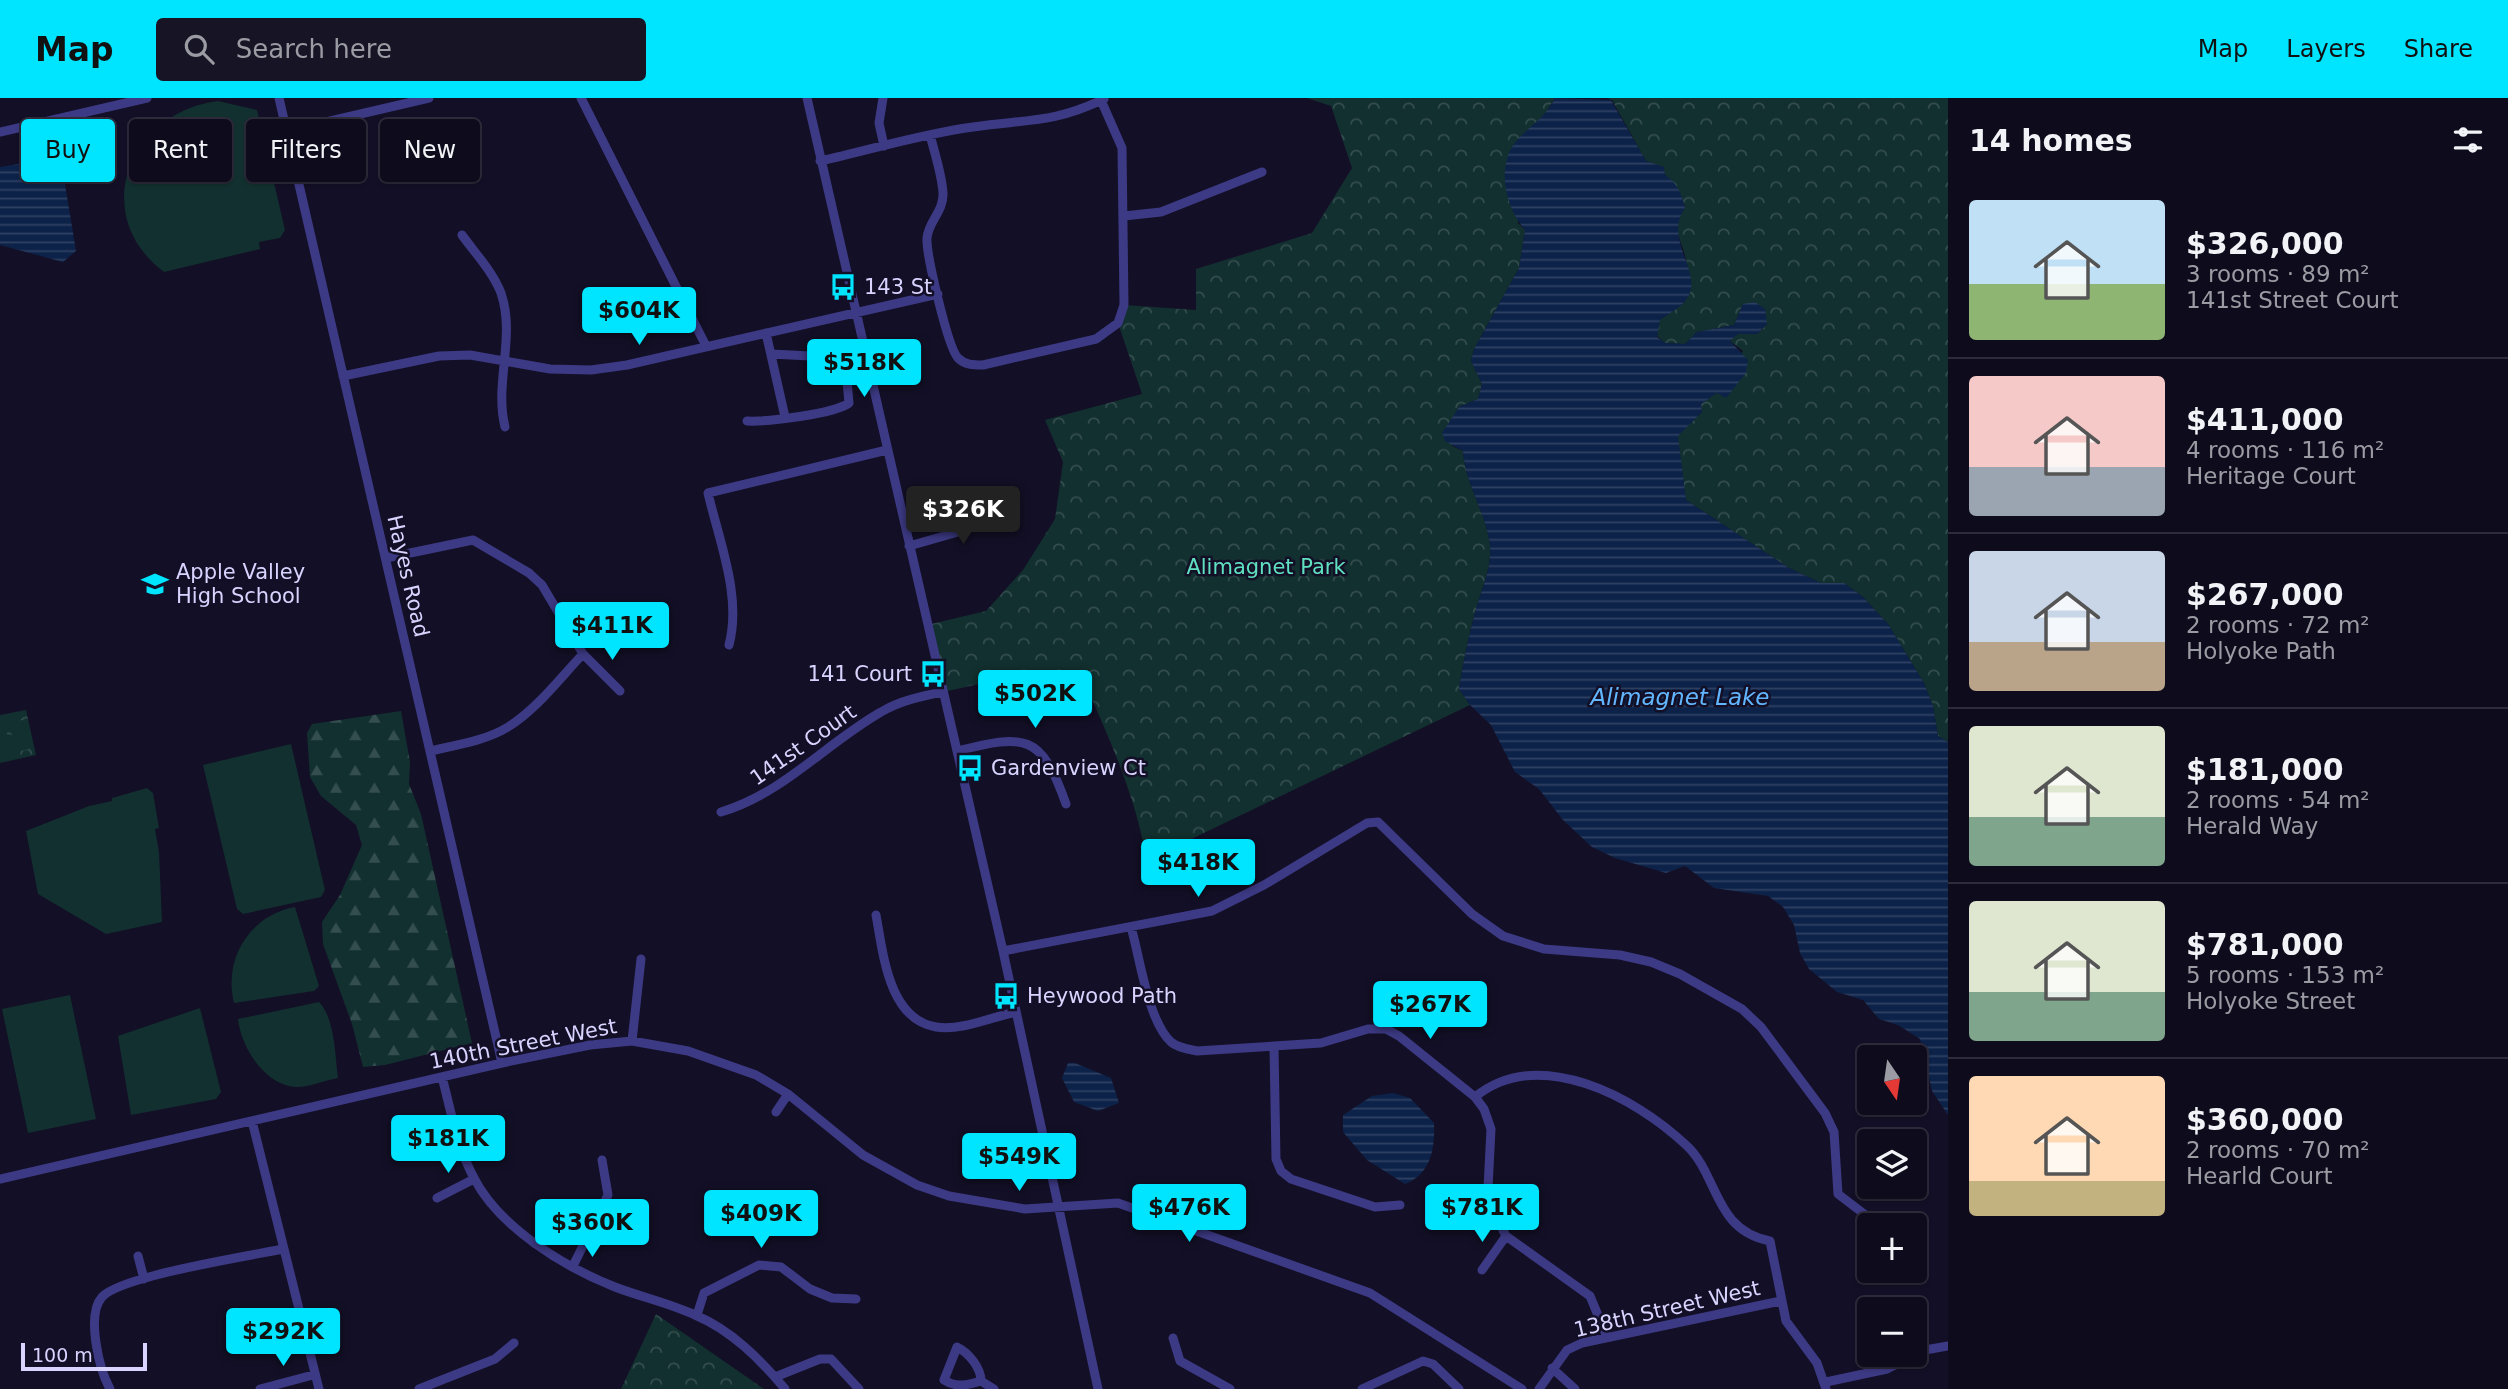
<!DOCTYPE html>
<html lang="en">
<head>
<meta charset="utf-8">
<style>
	body { margin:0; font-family:"DejaVu Sans",sans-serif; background:#171425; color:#f1f3f6; height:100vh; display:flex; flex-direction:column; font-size:26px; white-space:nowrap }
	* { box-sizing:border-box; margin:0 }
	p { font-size:23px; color:#9b9ba3 }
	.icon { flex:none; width:38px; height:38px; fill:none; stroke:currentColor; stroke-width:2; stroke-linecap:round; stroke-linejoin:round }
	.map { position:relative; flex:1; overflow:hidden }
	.panel { display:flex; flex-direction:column; background:#0e0b1c; width:560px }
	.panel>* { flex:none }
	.guide { position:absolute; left:21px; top:21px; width:665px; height:63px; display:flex; gap:14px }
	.needle { width:46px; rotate:167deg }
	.buttons { position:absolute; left:1857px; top:947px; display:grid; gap:14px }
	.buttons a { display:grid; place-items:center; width:70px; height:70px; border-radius:7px; background:#0e0b1c; box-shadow:0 2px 5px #0004,0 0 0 2px #2e2b3b; font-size:35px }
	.scale { position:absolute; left:21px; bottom:18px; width:126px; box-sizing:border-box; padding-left:7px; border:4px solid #d9d4ff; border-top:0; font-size:19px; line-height:24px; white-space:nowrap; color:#d9d4ff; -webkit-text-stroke:5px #130f26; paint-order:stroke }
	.price { position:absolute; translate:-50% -60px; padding:0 16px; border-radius:7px; background:#00e5ff; color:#111; font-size:23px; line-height:46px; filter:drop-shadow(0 2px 4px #0008) }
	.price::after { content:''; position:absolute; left:50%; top:42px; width:21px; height:16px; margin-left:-10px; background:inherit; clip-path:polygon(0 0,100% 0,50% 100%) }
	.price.current { background:#222; color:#fff }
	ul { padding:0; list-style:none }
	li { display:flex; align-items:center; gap:21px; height:175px; padding:0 21px }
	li+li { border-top:2px solid #2e2b3b }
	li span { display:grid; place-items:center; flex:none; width:196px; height:140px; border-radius:7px; color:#555 }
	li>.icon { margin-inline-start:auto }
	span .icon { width:84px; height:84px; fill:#fffc; stroke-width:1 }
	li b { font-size:30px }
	h2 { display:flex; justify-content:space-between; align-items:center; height:84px; padding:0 21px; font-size:30px }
	.tag { padding:0 24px; border-radius:7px; background:#0e0b1c; box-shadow:0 2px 5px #0004,0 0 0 2px #2e2b3b; font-size:24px; line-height:63px }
	.tag.current { background:#00e5ff; color:#111 }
	header { display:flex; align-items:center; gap:42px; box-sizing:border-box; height:98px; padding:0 35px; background:#00e5ff; color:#111 }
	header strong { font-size:33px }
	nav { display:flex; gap:38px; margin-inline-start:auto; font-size:24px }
	.search { width:490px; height:63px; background:#171425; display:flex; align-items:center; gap:18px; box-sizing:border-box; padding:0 24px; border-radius:7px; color:#9b9ba3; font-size:26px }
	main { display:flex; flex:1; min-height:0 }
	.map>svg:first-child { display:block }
	.forest { fill:url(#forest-firs) }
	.park { fill:url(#park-crowns) }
	.pitch { fill:#12302f }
	.water { fill:url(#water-rules) }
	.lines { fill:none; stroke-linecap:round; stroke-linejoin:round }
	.minor { stroke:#3d3a85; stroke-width:9 }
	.labels { text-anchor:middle; stroke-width:5; stroke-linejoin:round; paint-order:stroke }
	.poi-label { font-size:21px; fill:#d9d4ff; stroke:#130f26; text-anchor:start }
	.park-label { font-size:21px; fill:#5fe0c0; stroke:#130f26 }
	.street-label { font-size:21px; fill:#d9d4ff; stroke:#130f26 }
	.water-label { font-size:23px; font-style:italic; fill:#62b6ff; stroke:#130f26 }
</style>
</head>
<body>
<header>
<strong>Map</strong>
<div class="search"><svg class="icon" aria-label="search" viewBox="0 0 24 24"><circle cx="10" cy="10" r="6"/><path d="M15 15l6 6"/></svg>Search here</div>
<nav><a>Map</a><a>Layers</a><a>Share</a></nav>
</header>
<main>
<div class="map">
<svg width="1948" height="1291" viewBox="0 0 1948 1291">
	<defs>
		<pattern id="forest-firs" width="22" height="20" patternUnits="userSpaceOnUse" patternTransform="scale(1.75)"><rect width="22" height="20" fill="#12302f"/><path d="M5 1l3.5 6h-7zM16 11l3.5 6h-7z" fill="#344d4e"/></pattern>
		<pattern id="park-crowns" width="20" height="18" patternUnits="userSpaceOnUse" patternTransform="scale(1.75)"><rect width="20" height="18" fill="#12302f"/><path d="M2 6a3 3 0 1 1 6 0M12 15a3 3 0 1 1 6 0" fill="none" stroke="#344d4e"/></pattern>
		<pattern id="water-rules" width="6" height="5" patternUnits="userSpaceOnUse" patternTransform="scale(1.75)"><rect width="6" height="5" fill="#0c2248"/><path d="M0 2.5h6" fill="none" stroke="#2f4163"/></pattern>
	</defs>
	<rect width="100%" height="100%" fill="#130f26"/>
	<!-- forest -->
	<path class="forest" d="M401 613 410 664 409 686 421 716 472 945 385 967 363 969 352 926 323 846 322 824 340 797 362 747 356 727 321 698 310 679 307 635 312 626Z"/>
	<!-- park -->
	<path class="park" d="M1307 0H1555L1541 22 1521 39 1518 125 1525 132 1519 170 1474 251 1471 263 1482 286 1478 301 1459 309 1452 348 1463 353C1465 386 1486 414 1490 447 1492 469 1482 490 1476 511 1469 536 1463 564 1459 591L1470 607 1181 746 1144 748C1132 691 1109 639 1085 586L1043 572 943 594 927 527 986 513 1023 472 1055 421 1063 364 1045 322 1142 296 1118 225 1124 207 1196 212V171L1312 135 1352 70 1331 8Z
		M1607 0H1948V644L1938 638 1933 608 1924 585 1888 526 1863 499 1844 485H1821L1789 470 1686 402 1677 338 1702 314 1701 306 1717 294 1743 253 1730 243 1737 236H1757L1767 226 1743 206 1734 227 1697 234 1685 246 1665 245 1657 238 1660 222 1684 205C1685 193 1688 179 1687 167 1684 144 1669 133 1685 109 1681 92 1665 84 1663 69L1646 63 1612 2Z
		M26 612 36 657 0 665V617Z
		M656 1216 764 1291H621Z"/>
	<!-- pitch -->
	<path class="pitch" d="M218 3 257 12 285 132 280 140 259 144 260 151 164 174C88 117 129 14 218 3Z
		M23 622 29 651 16 654 9 625Z
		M5 626 11 655 0 658V627Z
		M291 646 325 792 321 799 243 816 237 811 203 667Z
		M147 690 153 695 159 730 155 731 159 754 162 824 106 836 38 796 26 733 89 708 112 703V700Z
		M295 809 319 888 314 893 234 905C223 861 250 817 295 809Z
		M70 897 96 1021 28 1035 2 911Z
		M319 904C335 920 335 958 338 980 325 982 307 990 295 989 263 986 241 948 238 921Z
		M200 910 221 994 216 1001 131 1017 118 938Z"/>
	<!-- water -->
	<path class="water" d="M1555 0 1611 2 1646 63 1664 69 1665 77C1678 86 1681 94 1685 110 1662 142 1706 176 1686 202 1680 210 1668 216 1660 222L1657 239 1665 245 1685 246 1697 234 1734 227 1743 206 1755 204 1765 211 1767 226 1757 236H1738L1730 243 1748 262 1746 275 1726 300 1717 295 1701 306 1702 314 1678 338 1686 402 1789 470 1821 485H1844L1863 499 1888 526 1924 585 1933 608 1938 638 1948 644V1017L1932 993 1920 941 1898 927 1879 921 1863 902 1837 894 1809 871 1800 855 1794 827 1783 809 1768 798 1714 790 1685 768 1666 775 1615 760 1592 749 1563 722 1539 691 1515 674 1491 627 1470 607 1459 591C1463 565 1469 536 1476 511 1482 490 1492 470 1490 447 1486 414 1465 386 1463 353L1445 343 1442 335 1459 309 1478 301 1482 286 1471 263 1474 251 1519 170 1525 132C1507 111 1497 75 1512 49 1523 31 1544 23 1555 0Z
		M55 60 62 68 76 153 63 164 0 147V69Z
		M1068 965H1075L1111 980 1119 1005 1098 1013 1074 1004 1062 980Z
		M1393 995 1410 1000 1434 1025C1435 1051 1431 1076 1405 1086L1367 1062 1343 1034V1017L1372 998Z"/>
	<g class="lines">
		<!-- minor -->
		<path class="minor" d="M279 0 502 965
			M581 0 706 248
			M807 0 1003 853 1098 1291
			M883 0 879 25 884 48
			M287 33 429 0
			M0 34 147 0
			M930 37C935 56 942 77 943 95 944 113 928 124 927 140 926 156 948 250 958 260 965 267 973 267 983 267L1096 241 1118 225 1124 207 1122 50 1100 0
			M820 63C870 52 921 36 973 29 1026 21 1052 26 1104 1
			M1124 118 1161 114 1262 74
			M462 137C475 155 493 174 501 195 516 239 494 285 505 329
			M766 235 785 319
			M343 278 439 258 470 257 550 271 591 272 627 267 938 196
			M747 323C767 324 834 316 849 305L846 273 840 262 830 259 771 256
			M909 448 958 434 987 401
			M386 460 473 442 529 475 542 487 583 556 620 593
			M729 547C742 498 719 443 708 395L887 352
			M430 653C456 647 485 643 508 629 537 611 560 580 583 556
			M957 653C1025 636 1041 635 1066 706
			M721 714C784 695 825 646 881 614 899 603 922 598 943 594
			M876 817C883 854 888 921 936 929 961 933 992 919 1016 914
			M1131 829C1140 860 1148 923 1171 944 1178 950 1188 951 1197 953L1321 945 1368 931H1386L1399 938 1475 999 1484 1011 1491 1031 1488 1090 1491 1109 1506 1138 1590 1198 1607 1239
			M1003 853 1212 813 1264 787 1367 725 1378 724 1472 816 1503 838 1544 851 1620 857 1651 864 1680 876 1742 911 1761 929 1825 1015 1834 1034 1838 1096 1876 1125
			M632 943 641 861
			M1274 949 1276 1061 1281 1073 1291 1081 1375 1109 1400 1107
			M442 979C451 1013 457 1049 474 1080 499 1129 564 1169 615 1189 641 1199 669 1205 695 1217 731 1232 760 1261 785 1291
			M1475 999C1539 947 1635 999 1686 1047 1719 1077 1713 1132 1770 1143L1786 1223 1817 1265 1826 1291
			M776 1014 788 996
			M252 1023 319 1291
			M0 1081 502 965 590 947 632 943 688 953 756 977 788 996 863 1057 917 1087 949 1098 1025 1111 1118 1105 1370 1195 1522 1291
			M437 1100 474 1081
			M138 1158 144 1181
			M573 1168 608 1097 602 1062
			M1482 1172 1506 1138
			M697 1217 704 1195 759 1167 781 1169 810 1191 832 1200 856 1201
			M1173 1240 1180 1263 1230 1291
			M1552 1270 1575 1291
			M775 1279 820 1261H831L859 1291
			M981 1283C981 1270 969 1255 957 1249L944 1282C956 1290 968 1287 981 1283L994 1291
			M1826 1284 1887 1271 1925 1252 1948 1248
			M110 1291C99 1271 86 1217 102 1199 121 1178 249 1158 283 1151
			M260 1291 313 1277
			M419 1291 495 1261 514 1245
			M1362 1291 1423 1263 1433 1266 1459 1291
			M1539 1291 1567 1252 1582 1245 1781 1203"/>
	</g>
	<!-- icons -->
	<defs>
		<symbol id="bus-bare" viewBox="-9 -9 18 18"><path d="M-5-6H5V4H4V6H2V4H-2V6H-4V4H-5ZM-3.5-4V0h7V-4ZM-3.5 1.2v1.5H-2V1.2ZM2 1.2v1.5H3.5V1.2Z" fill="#00e5ff" stroke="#130f26" stroke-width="2.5" paint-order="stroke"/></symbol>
		<symbol id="school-bare" viewBox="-9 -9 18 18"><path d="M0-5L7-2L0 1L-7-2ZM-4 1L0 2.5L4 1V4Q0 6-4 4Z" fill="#00e5ff" stroke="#130f26" stroke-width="2.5" paint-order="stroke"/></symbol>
	</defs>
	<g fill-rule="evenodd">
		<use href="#bus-bare" x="824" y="170" width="38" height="38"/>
		<use href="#school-bare" x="136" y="467" width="38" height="38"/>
		<use href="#bus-bare" x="914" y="557" width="38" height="38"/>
		<use href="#bus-bare" x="951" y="651" width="38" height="38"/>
		<use href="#bus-bare" x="987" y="879" width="38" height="38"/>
	</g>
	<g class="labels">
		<!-- poi labels -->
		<g class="poi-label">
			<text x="864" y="196">143 St</text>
			<text x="176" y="481">Apple Valley<tspan x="176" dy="24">High School</tspan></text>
			<text x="912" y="583" text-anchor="end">141 Court</text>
			<text x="991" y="677">Gardenview Ct</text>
			<text x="1027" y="905">Heywood Path</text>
		</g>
		<!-- park labels -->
		<g class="park-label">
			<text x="1266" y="476">Alimagnet Park</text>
		</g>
		<!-- street labels -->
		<g class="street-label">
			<text transform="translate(408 478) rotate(77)" y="7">Hayes Road</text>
			<text transform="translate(803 647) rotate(-35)" y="7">141st Court</text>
			<text transform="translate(523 946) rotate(-11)" y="7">140th Street West</text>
			<text transform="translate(1667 1211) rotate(-13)" y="7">138th Street West</text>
		</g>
		<!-- water labels -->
		<g class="water-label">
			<text x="1680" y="607">Alimagnet Lake</text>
		</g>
	</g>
</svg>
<div class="buttons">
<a><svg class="needle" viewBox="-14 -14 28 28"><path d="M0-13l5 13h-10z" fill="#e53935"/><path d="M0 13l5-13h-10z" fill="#9b9ba3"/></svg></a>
<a><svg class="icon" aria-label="layers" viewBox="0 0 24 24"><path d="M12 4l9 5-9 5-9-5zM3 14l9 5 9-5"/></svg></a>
<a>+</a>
<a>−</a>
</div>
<div class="scale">100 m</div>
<b class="price" style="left:639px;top:249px">$604K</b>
<b class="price" style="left:864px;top:301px">$518K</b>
<b class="price current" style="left:963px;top:448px">$326K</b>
<b class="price" style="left:612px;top:564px">$411K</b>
<b class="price" style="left:1035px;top:632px">$502K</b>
<b class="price" style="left:1198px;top:801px">$418K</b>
<b class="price" style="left:1430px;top:943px">$267K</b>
<b class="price" style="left:448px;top:1077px">$181K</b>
<b class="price" style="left:1019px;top:1095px">$549K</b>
<b class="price" style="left:1189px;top:1146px">$476K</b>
<b class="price" style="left:1482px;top:1146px">$781K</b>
<b class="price" style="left:761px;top:1152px">$409K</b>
<b class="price" style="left:592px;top:1161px">$360K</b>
<b class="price" style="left:283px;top:1270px">$292K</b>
<div class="guide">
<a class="tag current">Buy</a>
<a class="tag">Rent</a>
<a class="tag">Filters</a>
<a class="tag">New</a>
</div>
</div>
<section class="panel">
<h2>14 homes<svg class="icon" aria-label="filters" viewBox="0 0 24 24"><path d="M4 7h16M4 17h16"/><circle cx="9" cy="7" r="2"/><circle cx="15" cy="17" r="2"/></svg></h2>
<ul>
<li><span style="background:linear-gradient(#bfe0f5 60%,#8fb573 0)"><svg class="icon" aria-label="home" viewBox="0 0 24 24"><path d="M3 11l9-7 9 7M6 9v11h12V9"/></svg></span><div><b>$326,000</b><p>3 rooms · 89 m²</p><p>141st Street Court</p></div></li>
<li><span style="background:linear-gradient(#f6c9c9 65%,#9aa5b1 0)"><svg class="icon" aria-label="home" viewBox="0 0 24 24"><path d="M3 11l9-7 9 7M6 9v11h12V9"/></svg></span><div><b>$411,000</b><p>4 rooms · 116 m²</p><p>Heritage Court</p></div></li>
<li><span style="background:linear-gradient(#c9d6e8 65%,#b9a48a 0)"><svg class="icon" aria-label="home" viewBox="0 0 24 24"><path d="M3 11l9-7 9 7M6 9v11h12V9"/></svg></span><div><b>$267,000</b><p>2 rooms · 72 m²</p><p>Holyoke Path</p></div></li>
<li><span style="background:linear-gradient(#dfe7d0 65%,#7fa58c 0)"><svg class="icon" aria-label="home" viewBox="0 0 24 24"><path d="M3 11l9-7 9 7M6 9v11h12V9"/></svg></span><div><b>$181,000</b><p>2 rooms · 54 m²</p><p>Herald Way</p></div></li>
<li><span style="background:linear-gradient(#dfe7d0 65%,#7fa58c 0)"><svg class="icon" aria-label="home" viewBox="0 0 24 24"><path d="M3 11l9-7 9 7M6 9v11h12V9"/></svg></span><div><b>$781,000</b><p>5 rooms · 153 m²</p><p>Holyoke Street</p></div></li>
<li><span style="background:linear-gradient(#ffd9b3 75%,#c2b280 0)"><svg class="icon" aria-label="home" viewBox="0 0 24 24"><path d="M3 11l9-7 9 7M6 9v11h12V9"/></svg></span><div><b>$360,000</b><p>2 rooms · 70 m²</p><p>Hearld Court</p></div></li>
</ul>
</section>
</main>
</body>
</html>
